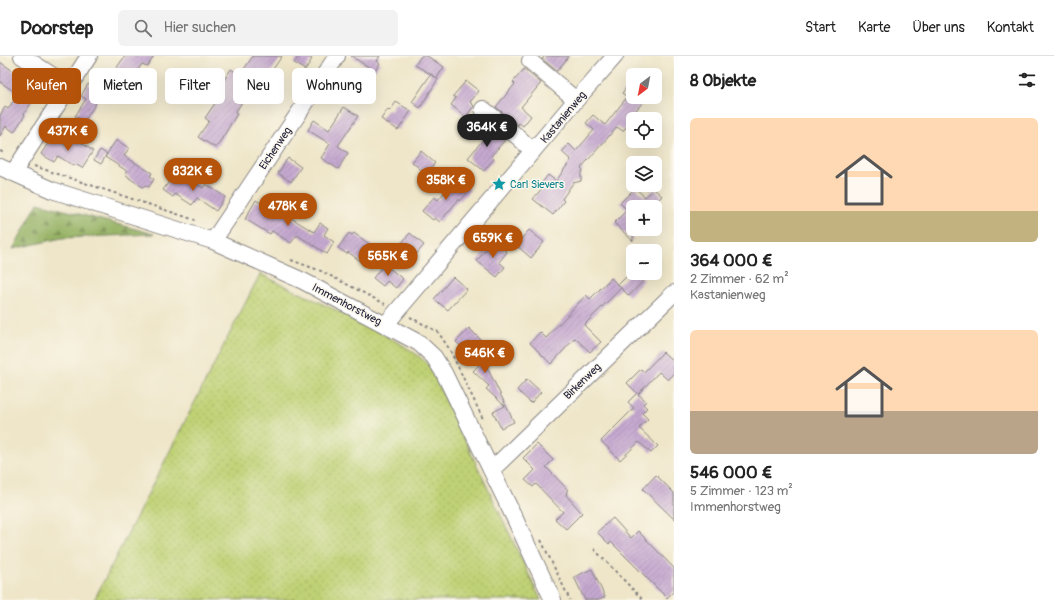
<!DOCTYPE html>
<html lang="de">
<head>
<meta charset="utf-8">
<style>
	body { margin:0; font-family:Pangolin,sans-serif; background:#f2f2f2; color:#222; height:100vh; display:flex; flex-direction:column; font-size:15px; white-space:nowrap }
	* { box-sizing:border-box; margin:0 }
	p { font-size:13px; color:#767676 }
	.icon { flex:none; width:22px; height:22px; fill:none; stroke:currentColor; stroke-width:2; stroke-linecap:round; stroke-linejoin:round }
	.map { position:relative; flex:1; overflow:hidden }
	.drawer { display:flex; flex-direction:column; background:#fff; width:380px }
	.drawer>* { flex:none }
	.hud { position:absolute; left:12px; top:12px; width:380px; height:36px; display:flex; gap:8px }
	.needle { width:26px; rotate:212deg }
	.fabs { position:absolute; left:626px; top:12px; display:grid; gap:8px }
	.fabs a { display:grid; place-items:center; width:36px; height:36px; border-radius:6px; background:#fff; box-shadow:0 4px 16px #0002; font-size:20px }
	.price { position:absolute; translate:-50% -34px; padding:0 9px; border-radius:14px; background:#b45309; color:#fff; font-size:13px; line-height:26px; filter:drop-shadow(0 1px 2px #0008) }
	.price::after { content:''; position:absolute; left:50%; top:24px; width:12px; height:9px; margin-left:-6px; background:inherit; clip-path:polygon(0 0,100% 0,50% 100%) }
	.price.active { background:#222; color:#fff }
	ul { padding:0; list-style:none }
	li { display:grid; align-content:center; gap:8px; height:212px; padding:0 16px }
	li span { display:grid; place-items:center; height:124px; border-radius:6px; color:#555 }
	li>.icon { margin-inline-start:auto }
	span .icon { width:72px; height:72px; fill:#fffc; stroke-width:1 }
	li b { font-size:17px }
	h2 { display:flex; justify-content:space-between; align-items:center; height:48px; padding:0 16px; font-size:17px }
	.pill { padding:0 14px; border-radius:6px; background:#fff; box-shadow:0 4px 16px #0002; font-size:14px; line-height:36px }
	.pill.active { background:#b45309; color:#fff }
	header { display:flex; align-items:center; gap:24px; box-sizing:border-box; height:56px; padding:0 20px; background:#fff; border-bottom:1px solid #e0e0e0 }
	header strong { font-size:19px }
	nav { display:flex; gap:22px; margin-inline-start:auto; font-size:14px }
	.search { width:280px; height:36px; background:#f2f2f2; display:flex; align-items:center; gap:10px; box-sizing:border-box; padding:0 14px; border-radius:6px; color:#767676; font-size:15px }
	main { display:flex; flex:1; min-height:0 }
	.map>svg:first-child { display:block }
	.grass { fill:url(#grass-dots); stroke:#707a58 }
	.forest { fill:url(#forest-firs); stroke:#5c6a50 }
	.building { fill:url(#building-hatch) }
	.lines { fill:none; stroke-linecap:round; stroke-linejoin:round }
	.minor-casing { stroke:#888482; stroke-width:18 }
	.path { stroke:#888482; stroke-width:2; stroke-dasharray:3 3; stroke-linecap:butt }
	.minor { stroke:#fff; stroke-width:16 }
	.labels { text-anchor:middle; stroke-width:3; stroke-linejoin:round; paint-order:stroke }
	.street-label { font-size:11px; fill:#22223b; stroke:#fbf7ec }
	.culture-label { font-size:11px; fill:#0d838f; stroke:#fbf7ec; text-anchor:start }
</style>
</head>
<body>
<header>
<strong>Doorstep</strong>
<div class="search"><svg class="icon" aria-label="search" viewBox="0 0 24 24"><circle cx="10" cy="10" r="6"/><path d="M15 15l6 6"/></svg>Hier suchen</div>
<nav><a>Start</a><a>Karte</a><a>Über uns</a><a>Kontakt</a></nav>
</header>
<main>
<div class="map">
<svg width="674" height="544" viewBox="0 0 674 544">
	<defs>
		<pattern id="grass-dots" width="8" height="8" patternUnits="userSpaceOnUse"><rect width="8" height="8" fill="#bfd175"/><path d="M2 2h.1M6 6h.1" fill="none" stroke="#a4b366" stroke-width="1.8" stroke-linecap="round"/></pattern>
		<pattern id="forest-firs" width="22" height="20" patternUnits="userSpaceOnUse"><rect width="22" height="20" fill="#97b366"/><path d="M5 1l3.5 6h-7zM16 11l3.5 6h-7z" fill="#7b9155"/></pattern>
		<pattern id="building-hatch" width="6" height="6" patternUnits="userSpaceOnUse"><rect width="6" height="6" fill="#c6a9d0"/><path d="M-1 1l2-2M0 6l6-6M5 7l2-2" fill="none" stroke="#a089aa"/></pattern>
	</defs>
	<rect width="100%" height="100%" fill="#fbf7ec"/>
	<filter id="ink" filterUnits="userSpaceOnUse"><feTurbulence type="fractalNoise" baseFrequency=".025" numOctaves="2"/><feDisplacementMap in="SourceGraphic" scale="8" xChannelSelector="R" yChannelSelector="G"/><feConvolveMatrix kernelMatrix="1 2 1 2 8 2 1 2 1" color-interpolation-filters="sRGB"/></filter>
	<filter id="wash" filterUnits="userSpaceOnUse"><feTurbulence type="fractalNoise" baseFrequency=".012" numOctaves="4" result="noise"/><feDisplacementMap in="SourceGraphic" scale="16" xChannelSelector="R" yChannelSelector="G"/><feGaussianBlur stdDeviation="0.9" result="paint"/><feColorMatrix in="noise" values="0 0 0 0 0 0 0 0 0 0 0 0 0 0 0 0 0 1.4 0 .05"/><feComposite in="paint" operator="in"/></filter>
	<g filter="url(#wash)">
		<rect width="100%" height="100%" fill="#efe6c9"/>
		<!-- grass -->
		<path class="grass" d="M260 218C298 236 337 254 375 274 395 285 415 294 430 311L541 544H94Z"/>
		<!-- forest -->
		<path class="forest" d="M38 147 154 178 62 182 13 193Z"/>
		<g id="blocks">
			<!-- building -->
			<path class="building" d="M125 0H154L147 10 142 8 124 35 108 24Z
				M253 0H282L267 22 260 18 235 57 237 58 216 92 198 81 209 65 205 62 220 40 197 25 203 15 222 27 231 13 240 19Z
				M299 0H306L312 3 305 14 294 7Z
				M351 0H380L377 5 380 7 375 15Z
				M421 0H427L444 11 437 22 415 9Z
				M545 0H569L557 15 542 3Z
				M0 6 40 33 24 58 25 59 14 76 6 70 0 80V59L5 51 8 53 18 38 0 26Z
				M524 13 541 27 521 51 531 60 523 70 519 67 518 69 496 51 515 28 513 26Z
				M431 18 438 23 420 52 412 46Z
				M349 21 365 31 356 43 341 33Z
				M633 24V41H647L633 58 635 60 626 72H625L623 75 617 71 581 112 583 114 581 117V125L573 127 562 143 564 145 553 159 533 143 544 130 541 128 548 119 556 125 571 104 562 96 569 88 576 95 594 74 586 67 593 59 605 69 627 41 622 37Z
				M466 25 479 35 470 46 474 50 466 61 451 49 456 42 453 40Z
				M88 28 102 37 84 66 75 60 86 43 81 40Z
				M396 46 411 55 398 74 381 63 388 53 390 55Z
				M344 51 358 60 338 90 348 97 338 113 321 102 330 88 308 74 314 64 329 74Z
				M488 69 506 83 491 100 494 103 484 115 468 102 486 80 482 77Z
				M52 81 68 91 73 84 78 87 79 85 93 95 82 112 75 108 74 110 58 100 54 106 41 98Z
				M116 84 129 92 124 100 152 117 150 120 154 123 149 131 145 129 143 131 129 122V121L125 118 127 115 105 101Z
				M100 94 107 98 101 108 94 104Z
				M421 95 435 107 426 118 412 106Z
				M288 102 301 111 291 126 278 117Z
				M176 116 183 121 184 120 203 132 206 128 225 141 216 155 197 142 192 149 175 138 173 141 163 134Z
				M456 122 470 134 460 145 459 143 440 166 435 162 433 164 422 155 434 141 438 144Z
				M635 132 645 141 654 133 662 140 656 146 661 151H633V185L614 167 627 154 620 147Z
				M256 144 276 157 278 154 283 157 314 176 320 167 328 172 324 179 334 186 327 198 297 179 291 187 272 175 270 178 245 163Z
				M529 174 544 186 531 202 516 189Z
				M349 177 352 179 354 177 376 193 372 198 374 200 367 210 348 196 347 198 338 192Z
				M410 177 424 189 414 201 410 198 407 202 396 194Z
				M493 185 507 196 499 206 505 211 497 221 477 205Z
				M384 208 403 223 396 232 387 225 383 230 373 222Z
				M633 214V217H637L644 224 629 240 618 229Z
				M453 221 467 233 448 254 434 243Z
				M611 222 621 232 584 269 601 286 590 296 575 282 551 308 530 287 540 276 546 282 586 239 590 243Z
				M469 272 480 283 479 284 485 290 479 295 514 366 501 372 493 356 505 350 486 333 489 330 473 315 480 308 456 286Z
				M663 296 674 306V318L668 324 659 316 638 338 646 345 643 348 647 352 642 357 648 363 639 372 658 390 651 397 639 386 620 404 601 385 634 352 628 346 637 337 627 327 641 313 644 316Z
				M527 323 541 336 531 347 517 334Z
				M537 388 553 404 546 411 568 434 566 436 567 437 566 439 582 457 566 473 555 463 563 456 536 428 533 431 525 424 535 414 523 402Z
				M656 419 674 437V463L643 433Z
				M613 462 631 482 638 475 674 512V535L667 542 611 486 609 488 597 476Z
				M592 513 605 541 599 544H585L574 521Z"/>
		</g>
	</g>
	<g filter="url(#ink)">
		<use href="#blocks" fill-opacity="0" stroke="#888482" stroke-width="1"/>
		<g class="lines">
			<defs>
				<path id="minor" d="M22 0 53 20 70 29
					M530 5 576 44
					M483 53 518 81 533 95
					M0 111 52 134 213 185 303 225 419 287 434 301 444 317 515 463 553 544
					M13 117 89 0
					M213 185 337 0
					M386 268 576 44 615 0
					M491 414 502 404 674 237"/>
			</defs>
			<!-- minor casing -->
			<use href="#minor" class="minor-casing"/>
			<!-- path -->
			<path class="path" d="M0 95 4 97
				M34 110 195 164
				M291 204 321 215 385 248
				M410 261 438 276 450 294 483 363
				M541 484 570 544
				M594 493 643 544"/>
			<!-- minor -->
			<use href="#minor" class="minor"/>
		</g>
	</g>
	<!-- icons -->
	<defs>
		<symbol id="sight-bare" viewBox="-9 -9 18 18"><path d="M0-6L1.8-2.2L6-1.7L2.9 1.2L3.7 5.4L0 3.3L-3.7 5.4L-2.9 1.2L-6-1.7L-1.8-2.2Z" fill="#0f9aa8" stroke="#fbf7ec" stroke-width="2.5" paint-order="stroke"/></symbol>
	</defs>
	<g fill-rule="evenodd">
		<use href="#sight-bare" x="489" y="118" width="20" height="20"/>
	</g>
	<g class="labels">
		<!-- street labels -->
		<g class="street-label">
			<text transform="translate(563 61) rotate(-50)" y="4">Kastanienweg</text>
			<text transform="translate(275 92) rotate(-56)" y="4">Eichenweg</text>
			<text transform="translate(347 248) rotate(28)" y="4">Immenhorstweg</text>
			<text transform="translate(582 325) rotate(-44)" y="4">Birkenweg</text>
		</g>
		<!-- culture labels -->
		<g class="culture-label">
			<text x="510" y="132">Carl Sievers</text>
		</g>
	</g>
</svg>
<div class="fabs">
<a><svg class="needle" viewBox="-14 -14 28 28"><path d="M0-13l5 13h-10z" fill="#e53935"/><path d="M0 13l5-13h-10z" fill="#767676"/></svg></a>
<a><svg class="icon" aria-label="locate" viewBox="0 0 24 24"><circle cx="12" cy="12" r="6"/><path d="M12 2v4M12 18v4M2 12h4M18 12h4"/></svg></a>
<a><svg class="icon" aria-label="layers" viewBox="0 0 24 24"><path d="M12 4l9 5-9 5-9-5zM3 14l9 5 9-5"/></svg></a>
<a>+</a>
<a>−</a>
</div>
<b class="price active" style="left:487px;top:92px">364K €</b>
<b class="price" style="left:68px;top:96px">437K €</b>
<b class="price" style="left:193px;top:136px">832K €</b>
<b class="price" style="left:446px;top:145px">358K €</b>
<b class="price" style="left:288px;top:171px">478K €</b>
<b class="price" style="left:493px;top:203px">659K €</b>
<b class="price" style="left:388px;top:221px">565K €</b>
<b class="price" style="left:485px;top:318px">546K €</b>
<div class="hud">
<a class="pill active">Kaufen</a>
<a class="pill">Mieten</a>
<a class="pill">Filter</a>
<a class="pill">Neu</a>
<a class="pill">Wohnung</a>
</div>
</div>
<section class="drawer">
<h2>8 Objekte<svg class="icon" aria-label="filters" viewBox="0 0 24 24"><path d="M4 7h16M4 17h16"/><circle cx="9" cy="7" r="2"/><circle cx="15" cy="17" r="2"/></svg></h2>
<ul>
<li><span style="background:linear-gradient(#ffd9b3 75%,#c2b280 0)"><svg class="icon" aria-label="home" viewBox="0 0 24 24"><path d="M3 11l9-7 9 7M6 9v11h12V9"/></svg></span><div><b>364 000 €</b><p>2 Zimmer · 62 m²</p><p>Kastanienweg</p></div></li>
<li><span style="background:linear-gradient(#ffd9b3 65%,#b9a48a 0)"><svg class="icon" aria-label="home" viewBox="0 0 24 24"><path d="M3 11l9-7 9 7M6 9v11h12V9"/></svg></span><div><b>546 000 €</b><p>5 Zimmer · 123 m²</p><p>Immenhorstweg</p></div></li>
</ul>
</section>
</main>
</body>
</html>
